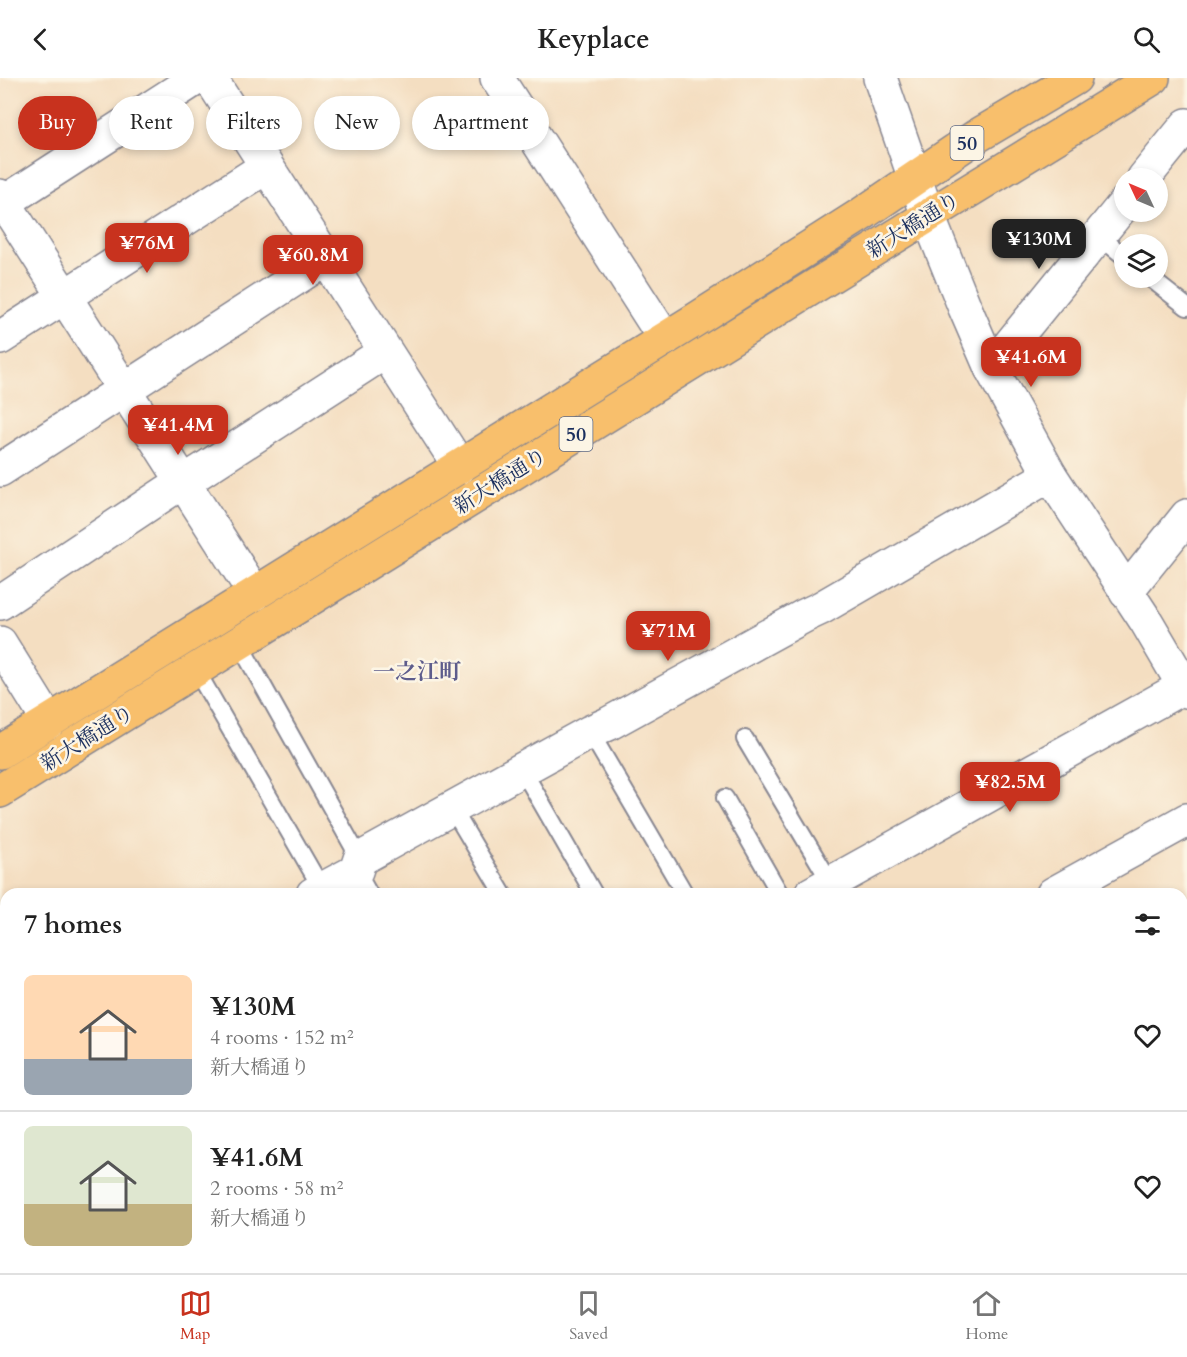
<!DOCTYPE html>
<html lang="en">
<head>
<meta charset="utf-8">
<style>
	body { margin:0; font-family:Cardo,"Noto Serif JP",serif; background:#f2f2f2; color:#222; height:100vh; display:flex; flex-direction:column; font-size:22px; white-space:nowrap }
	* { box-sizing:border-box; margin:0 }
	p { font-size:20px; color:#767676 }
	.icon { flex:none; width:33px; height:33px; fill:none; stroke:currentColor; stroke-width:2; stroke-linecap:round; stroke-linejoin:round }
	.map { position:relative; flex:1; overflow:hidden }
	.sheet { position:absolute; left:0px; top:810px; width:1188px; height:386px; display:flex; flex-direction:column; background:#fff; border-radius:18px 18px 0 0; box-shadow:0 3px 9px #0003 }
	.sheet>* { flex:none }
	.hud { position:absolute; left:18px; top:18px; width:600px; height:54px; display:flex; gap:12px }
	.needle { width:39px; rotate:314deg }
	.tools { position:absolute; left:1114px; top:90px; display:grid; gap:12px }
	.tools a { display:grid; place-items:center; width:54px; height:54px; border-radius:50%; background:#fff; box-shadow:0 3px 9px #0003; font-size:30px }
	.price { position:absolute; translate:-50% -51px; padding:0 14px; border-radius:12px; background:#c8321e; color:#fff; font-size:20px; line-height:39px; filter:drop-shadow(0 2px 3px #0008) }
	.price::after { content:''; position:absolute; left:50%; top:36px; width:18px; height:14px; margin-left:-9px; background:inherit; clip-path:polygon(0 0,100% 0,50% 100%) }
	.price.current { background:#222; color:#fff }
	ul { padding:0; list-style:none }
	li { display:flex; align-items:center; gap:18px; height:150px; padding:0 24px }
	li+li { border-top:2px solid #e0e0e0 }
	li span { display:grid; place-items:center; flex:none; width:168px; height:120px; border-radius:9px; color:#555 }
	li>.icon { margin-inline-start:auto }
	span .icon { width:72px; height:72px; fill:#fffc; stroke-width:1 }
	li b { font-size:26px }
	h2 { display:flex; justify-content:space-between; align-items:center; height:72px; padding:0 24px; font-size:26px }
	.tag { padding:0 21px; border-radius:27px; background:#fff; box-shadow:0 3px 9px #0003; font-size:21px; line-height:54px }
	.tag.current { background:#c8321e; color:#fff }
	header { display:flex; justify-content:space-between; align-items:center; height:78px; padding:0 24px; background:#fff; font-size:27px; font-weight:600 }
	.dock { display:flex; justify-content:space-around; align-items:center; height:84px; border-top:2px solid #e0e0e0; background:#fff; font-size:16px; color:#767676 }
	.dock a { display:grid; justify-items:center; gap:3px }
	.dock .current { color:#c8321e }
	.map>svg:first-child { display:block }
	.green { fill:#b6cd71; stroke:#687e68; stroke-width:1.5 }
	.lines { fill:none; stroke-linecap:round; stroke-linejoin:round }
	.stream { stroke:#4bb6c7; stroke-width:8 }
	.service-casing { stroke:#888690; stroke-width:20 }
	.minor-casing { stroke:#888690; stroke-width:36 }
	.tertiary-casing { stroke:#888690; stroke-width:36 }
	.primary-casing { stroke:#888690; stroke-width:36 }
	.service { stroke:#fff; stroke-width:16 }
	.minor { stroke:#fff; stroke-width:33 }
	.tertiary { stroke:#fff; stroke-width:33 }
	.primary { stroke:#f8bf6c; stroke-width:33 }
	.labels { text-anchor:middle; stroke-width:5; stroke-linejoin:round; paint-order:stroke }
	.shield { fill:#fcf5e5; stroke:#5e6a86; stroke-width:1.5 }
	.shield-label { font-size:20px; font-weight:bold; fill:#1b2f5e }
	.street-label { font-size:21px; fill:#1b2f5e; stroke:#fcf5e5 }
	.neighbourhood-label { font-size:22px; font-weight:bold; fill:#5e5d8c; stroke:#fcf5e5 }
</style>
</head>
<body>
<header><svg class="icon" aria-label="back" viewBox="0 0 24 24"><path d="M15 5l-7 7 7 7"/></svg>Keyplace<svg class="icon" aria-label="search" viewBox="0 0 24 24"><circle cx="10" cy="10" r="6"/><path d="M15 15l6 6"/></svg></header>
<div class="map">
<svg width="1187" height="1195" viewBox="0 0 1187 1195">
	<rect width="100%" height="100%" fill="#fcf5e5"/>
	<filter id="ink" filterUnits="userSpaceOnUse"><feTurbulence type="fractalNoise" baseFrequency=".0167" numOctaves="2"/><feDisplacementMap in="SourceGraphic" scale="12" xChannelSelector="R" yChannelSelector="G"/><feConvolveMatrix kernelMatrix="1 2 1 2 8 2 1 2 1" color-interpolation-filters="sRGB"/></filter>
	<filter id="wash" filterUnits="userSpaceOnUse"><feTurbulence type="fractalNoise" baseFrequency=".008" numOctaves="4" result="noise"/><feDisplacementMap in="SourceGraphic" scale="24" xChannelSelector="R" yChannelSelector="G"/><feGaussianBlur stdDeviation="1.35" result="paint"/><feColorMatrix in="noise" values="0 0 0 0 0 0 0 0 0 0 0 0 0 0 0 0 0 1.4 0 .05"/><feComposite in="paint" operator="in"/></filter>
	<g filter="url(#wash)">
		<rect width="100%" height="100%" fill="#f4dec1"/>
		<!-- green -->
		<path class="green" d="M0 910 6 917V981L0 973Z
			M206 1190H232L237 1195H200Z
			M255 1190H586L588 1195H260Z"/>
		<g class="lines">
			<!-- stream -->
			<path class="stream" d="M0 933 6 941
				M203 1190 207 1195"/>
		</g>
	</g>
	<g filter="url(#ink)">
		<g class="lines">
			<defs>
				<path id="service" d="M1099 158 1125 179
					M1150 200 1187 229
					M239 565 360 781
					M196 592 322 811
					M590 654 685 816
					M745 661 831 805
					M522 691 594 816
					M725 720 780 816
					M452 730 503 816
					M356 793 369 816
					M1182 885 1187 883
					M1182 1074 1187 1082
					M1104 1190 1107 1195
					M641 1195 650 1190"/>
				<path id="minor" d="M210 0 460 389
					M497 0 665 261
					M1144 100 1187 47
					M0 118 255 516
					M0 127 197 0
					M0 260 266 89
					M991 290 1125 125
					M0 392 326 181
					M1126 514 1187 438
					M0 525 167 414 201 393 385 274
					M0 565 49 644
					M313 816 356 793 360 781 590 654 608 646 804 538 821 530 1050 397
					M811 816 1185 608
					M1053 816 1187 742
					M0 892 6 899
					M1182 1165 1187 1162
					M245 1190 250 1195
					M118 1195 125 1190
					M1130 1195 1140 1190"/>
				<path id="tertiary" d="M880 0 928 138 965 230 991 290 1050 397 1146 543 1187 613
					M0 995 6 1002
					M161 1190 166 1195"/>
				<path id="primary" d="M0 674 692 244 862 136 977 58 1075 0
					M0 713 928 138 1153 0"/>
			</defs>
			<!-- service casing -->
			<use href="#service" class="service-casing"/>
			<!-- minor casing -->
			<use href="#minor" class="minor-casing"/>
			<!-- tertiary casing -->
			<use href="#tertiary" class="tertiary-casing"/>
			<!-- primary casing -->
			<use href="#primary" class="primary-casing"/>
			<!-- service -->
			<use href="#service" class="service"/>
			<!-- minor -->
			<use href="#minor" class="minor"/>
			<!-- tertiary -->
			<use href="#tertiary" class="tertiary"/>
			<!-- primary -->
			<use href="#primary" class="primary"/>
		</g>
	</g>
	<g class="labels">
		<!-- shield labels -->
		<g class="shield">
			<rect x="950.5" y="48" width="33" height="34" rx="4.5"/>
			<rect x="559.5" y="339" width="33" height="34" rx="4.5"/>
		</g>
		<g class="shield-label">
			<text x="967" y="72">50</text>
			<text x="576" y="363">50</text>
		</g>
		<!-- street labels -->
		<g class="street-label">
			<text transform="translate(913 147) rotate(-32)" y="7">新大橋通り</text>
			<text transform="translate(500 403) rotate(-32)" y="7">新大橋通り</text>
			<text transform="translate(87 660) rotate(-32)" y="7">新大橋通り</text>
		</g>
		<!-- neighbourhood labels -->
		<g class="neighbourhood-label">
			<text x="417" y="601">一之江町</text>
		</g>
	</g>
</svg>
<div class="tools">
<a><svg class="needle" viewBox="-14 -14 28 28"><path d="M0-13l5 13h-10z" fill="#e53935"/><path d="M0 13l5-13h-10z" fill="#767676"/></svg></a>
<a><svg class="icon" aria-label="layers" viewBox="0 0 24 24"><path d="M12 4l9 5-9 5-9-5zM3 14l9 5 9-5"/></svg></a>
</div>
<b class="price current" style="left:1039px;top:192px">¥130M</b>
<b class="price" style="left:147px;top:196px">¥76M</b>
<b class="price" style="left:313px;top:208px">¥60.8M</b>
<b class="price" style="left:1031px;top:310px">¥41.6M</b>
<b class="price" style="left:178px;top:378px">¥41.4M</b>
<b class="price" style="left:668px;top:584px">¥71M</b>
<b class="price" style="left:1010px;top:735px">¥82.5M</b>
<div class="hud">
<a class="tag current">Buy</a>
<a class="tag">Rent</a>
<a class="tag">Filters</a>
<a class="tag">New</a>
<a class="tag">Apartment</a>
</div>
<section class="sheet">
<h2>7 homes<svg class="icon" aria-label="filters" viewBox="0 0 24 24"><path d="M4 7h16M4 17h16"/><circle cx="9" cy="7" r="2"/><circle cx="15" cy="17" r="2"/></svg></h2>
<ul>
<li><span style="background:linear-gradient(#ffd9b3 70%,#9aa5b1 0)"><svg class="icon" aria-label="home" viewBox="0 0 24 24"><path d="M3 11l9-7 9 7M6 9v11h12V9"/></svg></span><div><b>¥130M</b><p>4 rooms · 152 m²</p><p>新大橋通り</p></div><svg class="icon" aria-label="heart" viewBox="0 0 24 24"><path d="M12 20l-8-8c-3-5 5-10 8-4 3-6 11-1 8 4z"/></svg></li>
<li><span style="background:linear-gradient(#dfe7d0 65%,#c2b280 0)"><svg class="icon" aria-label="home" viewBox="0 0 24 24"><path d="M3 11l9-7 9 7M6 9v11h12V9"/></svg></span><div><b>¥41.6M</b><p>2 rooms · 58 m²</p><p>新大橋通り</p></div><svg class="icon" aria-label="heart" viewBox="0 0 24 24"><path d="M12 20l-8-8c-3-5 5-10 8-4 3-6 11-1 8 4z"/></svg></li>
</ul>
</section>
</div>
<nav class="dock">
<a class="current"><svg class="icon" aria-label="map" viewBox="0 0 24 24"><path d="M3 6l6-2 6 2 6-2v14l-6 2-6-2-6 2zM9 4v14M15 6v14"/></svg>Map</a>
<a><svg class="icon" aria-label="saved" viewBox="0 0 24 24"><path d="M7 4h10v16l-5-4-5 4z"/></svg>Saved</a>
<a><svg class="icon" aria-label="home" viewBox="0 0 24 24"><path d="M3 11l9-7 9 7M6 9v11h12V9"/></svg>Home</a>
</nav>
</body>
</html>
